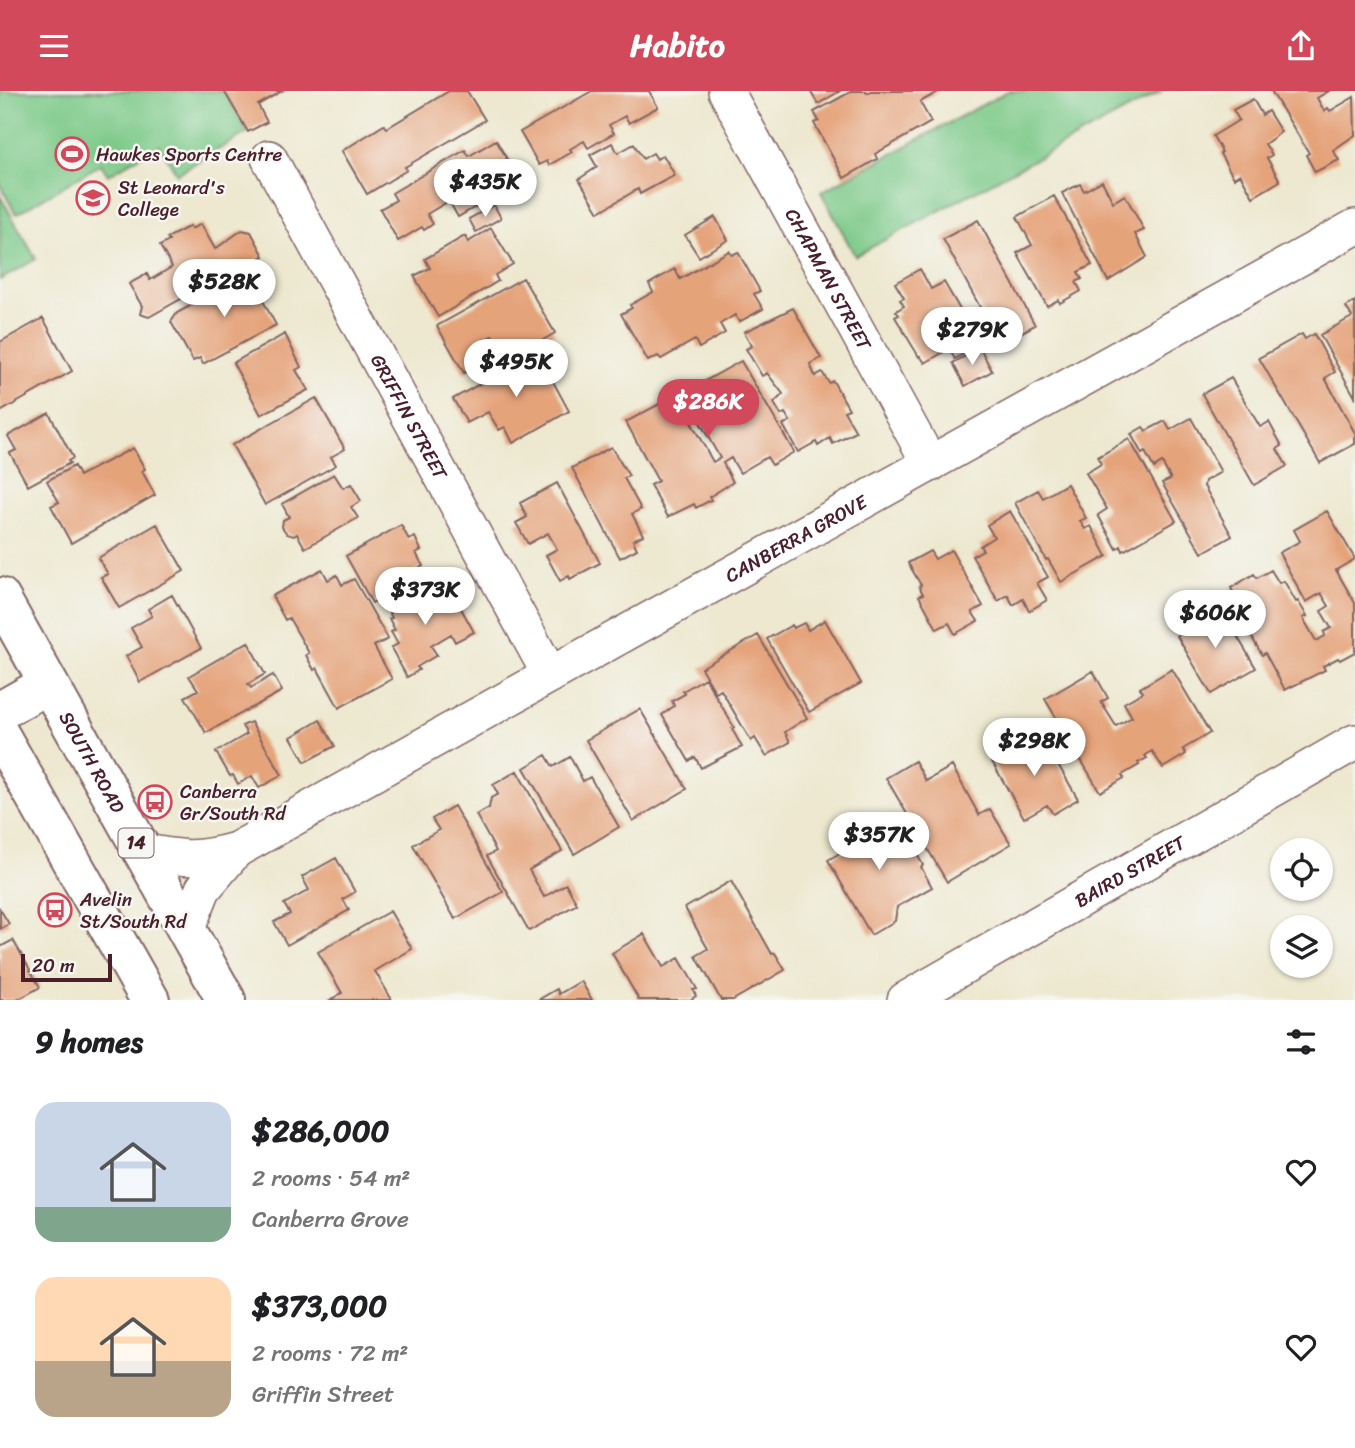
<!DOCTYPE html>
<html lang="en">
<head>
<meta charset="utf-8">
<style>
	body { margin:0; font-family:Sriracha,sans-serif; background:#f6f6f6; color:#202124; height:100vh; display:flex; flex-direction:column; font-size:26px; white-space:nowrap }
	* { box-sizing:border-box; margin:0 }
	p { font-size:23px; color:#757577 }
	.icon { flex:none; width:38px; height:38px; fill:none; stroke:currentColor; stroke-width:2; stroke-linecap:round; stroke-linejoin:round }
	.map { position:relative; height:909px; overflow:hidden }
	.details { display:flex; flex-direction:column; background:#fff; flex:1 }
	.details>* { flex:none }
	.tools { position:absolute; left:1270px; top:747px; display:grid; gap:14px }
	.tools a { display:grid; place-items:center; width:63px; height:63px; border-radius:50%; background:#fff; box-shadow:0 2px 5px #0004; font-size:35px }
	.scale { position:absolute; left:21px; bottom:18px; width:91px; box-sizing:border-box; padding-left:7px; border:4px solid #4a1f2b; border-top:0; font-size:19px; line-height:24px; white-space:nowrap; color:#4a1f2b; -webkit-text-stroke:5px #f6f6f2; paint-order:stroke }
	.price { position:absolute; translate:-50% -60px; padding:0 16px; border-radius:24px; background:#fff; color:#222; font-size:23px; line-height:46px; filter:drop-shadow(0 2px 4px #0008) }
	.price::after { content:''; position:absolute; left:50%; top:42px; width:21px; height:16px; margin-left:-10px; background:inherit; clip-path:polygon(0 0,100% 0,50% 100%) }
	.price.selected { background:#d1495b; color:#fff }
	ul { padding:0; list-style:none }
	li { display:flex; align-items:center; gap:21px; height:175px; padding:0 35px }
	li span { display:grid; place-items:center; flex:none; width:196px; height:140px; border-radius:21px; color:#555 }
	li>.icon { margin-inline-start:auto }
	span .icon { width:84px; height:84px; fill:#fffc; stroke-width:1 }
	li b { font-size:30px }
	h2 { display:flex; justify-content:space-between; align-items:center; height:84px; padding:0 35px; font-size:30px }
	header { display:flex; justify-content:space-between; align-items:center; height:91px; padding:0 35px; background:#d1495b; color:#fff; font-size:32px; font-weight:700 }
	.map>svg:first-child { display:block }
	.green { fill:#7cc988; stroke:#63745a; stroke-width:2 }
	.building { fill:#e5a37a }
	.lines { fill:none; stroke-linecap:round; stroke-linejoin:round }
	.street-casing { stroke:#836564; stroke-width:38 }
	.primary-casing { stroke:#836564; stroke-width:42 }
	.street { stroke:#fff; stroke-width:35 }
	.primary { stroke:#fff; stroke-width:38 }
	.labels { text-anchor:middle; stroke-width:5; stroke-linejoin:round; paint-order:stroke }
	.shield { fill:#f6f6f2; stroke:#7e6067; stroke-width:2 }
	.shield-label { font-size:18px; font-weight:bold; fill:#4a1f2b }
	.poi-label { font-size:19px; fill:#4a1f2b; stroke:#f6f6f2; text-anchor:start }
	.street-label { font-size:19px; fill:#4a1f2b; stroke:#f6f6f2 }
</style>
</head>
<body>
<header><svg class="icon" aria-label="menu" viewBox="0 0 24 24"><path d="M4 6h16M4 12h16M4 18h16"/></svg>Habito<svg class="icon" aria-label="share" viewBox="0 0 24 24"><path d="M12 15V3M7 8l5-5 5 5M5 13v7h14v-7"/></svg></header>
<div class="map">
<svg width="1355" height="909" viewBox="0 0 1355 909">
	<rect width="100%" height="100%" fill="#f6f6f2"/>
	<filter id="ink" filterUnits="userSpaceOnUse"><feTurbulence type="fractalNoise" baseFrequency=".0143" numOctaves="2"/><feDisplacementMap in="SourceGraphic" scale="14" xChannelSelector="R" yChannelSelector="G"/><feConvolveMatrix kernelMatrix="1 2 1 2 8 2 1 2 1" color-interpolation-filters="sRGB"/></filter>
	<filter id="wash" filterUnits="userSpaceOnUse"><feTurbulence type="fractalNoise" baseFrequency=".00686" numOctaves="4" result="noise"/><feDisplacementMap in="SourceGraphic" scale="28" xChannelSelector="R" yChannelSelector="G"/><feGaussianBlur stdDeviation="1.57" result="paint"/><feColorMatrix in="noise" values="0 0 0 0 0 0 0 0 0 0 0 0 0 0 0 0 0 1.4 0 .05"/><feComposite in="paint" operator="in"/></filter>
	<g filter="url(#wash)">
		<rect width="100%" height="100%" fill="#ede8cf"/>
		<!-- green -->
		<path class="green" d="M0 0H224L248 41 177 83 159 54 108 84 101 73 16 123 0 94Z
			M1008 0H1162L855 165 821 101Z
			M0 105 36 168 0 189Z"/>
		<g id="blocks">
			<!-- building -->
			<path class="building" d="M224 0H282L258 14 267 31 248 41Z
				M449 0H467L485 29 405 76 407 79 367 103 342 60 384 34 387 37Z
				M592 0H649L658 16 629 32 625 25 609 34 614 42 588 57 584 50 570 58 572 61 549 74 547 70 539 74 520 41Z
				M810 0H840L818 13Z
				M852 0H866L867 2 871 0H940L920 11 931 31 875 63 877 68 844 87 814 32 819 30 814 21Z
				M1271 0H1329L1317 7 1324 20 1328 17 1330 20 1354 6 1355 44 1333 59 1339 69 1315 81 1306 64 1309 62Z
				M1253 8 1262 24 1268 20 1281 41 1265 53 1272 64 1267 67 1280 90 1253 106 1240 83 1234 87 1220 63 1222 61 1213 45 1239 29 1233 19Z
				M496 49 511 75 484 91 492 106 458 126 449 110 427 123 433 133 424 139 422 136 398 150 380 118 396 109 392 102 465 59 469 65Z
				M612 52 618 62 634 53 643 68 653 62 657 68 663 64 675 84 640 103 638 98 599 121 579 88 597 76 590 64Z
				M1102 90 1113 111 1125 104 1144 139 1135 143 1147 166 1108 190 1062 102 1080 93 1084 100Z
				M1054 105 1092 174 1078 181 1082 188 1076 191 1081 200 1060 212 1058 209 1047 215 1017 162 1032 154 1017 126Z
				M494 114 501 127 476 141 469 128Z
				M715 126 728 149 699 166 685 144Z
				M978 129 1035 234 1000 253 943 148Z
				M201 133 215 158 242 139 251 141 264 165 237 178 192 207 190 203 149 226 140 223 142 215 129 193 147 183 150 189 172 176 160 155 169 150 167 147 190 135 191 138Z
				M491 137 513 173 495 184 498 190 438 226 414 185 430 177 425 168 465 145 468 151Z
				M729 160 732 164 738 161 760 200 754 203 763 218 739 231 735 224 720 233 725 242 699 257 695 249 661 268 658 265 648 270 621 223 632 217 630 214 653 201 649 193 675 178 680 188Z
				M920 178 931 198 944 191 980 253 955 268 949 258 925 272 920 265 919 266 895 226 899 224 896 220 904 215 900 209 904 207 895 192Z
				M254 180 268 204 262 208 276 234 203 273 200 267 193 270 171 231 177 222Z
				M523 187 555 242 524 260 518 248 499 259 492 245 484 249 493 266 464 282 437 235Z
				M1355 211V306L1320 244 1352 226 1346 216Z
				M793 217 821 267 810 273 815 285 822 281 829 292 833 290 849 318 844 320 856 341 833 353 830 347 818 355 816 351 798 361 783 334 790 330 785 322 781 324 774 312 783 303 767 282 762 285 746 258 752 255 744 241Z
				M43 227 72 280 0 321V251Z
				M285 243 301 276 296 279 308 299 261 324 233 272Z
				M1302 243 1305 248 1314 243 1335 281 1325 287 1355 342V353L1320 372 1259 267Z
				M980 257 992 280 965 295 953 272Z
				M537 261 569 320 513 352 505 336 499 339 488 321 467 332 453 308Z
				M741 270 794 361 772 374 767 366 740 382 731 367 723 372 733 391 709 406 711 409 696 417 694 413 668 426 650 394 658 390 626 331 676 304 713 371 720 367 688 310 711 297 707 289Z
				M1231 287 1260 336 1269 331 1282 355 1277 358 1287 375 1254 394 1202 303Z
				M316 307 345 358 331 366 336 374 265 414 232 354Z
				M49 322 73 367 68 370 70 372 28 395 10 362 16 359 8 345Z
				M1191 327 1221 381 1205 390 1204 395 1232 445 1202 462 1162 392 1171 388 1162 372 1154 377 1145 361 1142 363 1131 343 1143 336 1146 340 1165 330 1170 339Z
				M1129 348 1176 430 1123 460 1121 455 1117 458 1098 424 1107 418 1086 382 1101 373 1098 366Z
				M611 356 629 385 624 387 641 418 632 423 643 444 633 449 637 458 620 467 572 377Z
				M133 357 145 378 142 380 155 404 71 452 51 415 59 411 47 390 74 375 79 385Z
				M334 383 343 397 351 393 361 410 351 416 358 427 305 457 297 443 294 445 287 443 282 436 283 429 289 426 282 413Z
				M557 392 600 472 570 488 569 485 560 490 546 464 557 458 548 442 528 453 516 432 527 426 520 412Z
				M1067 393 1086 427 1080 430 1085 438 1091 435 1107 465 1061 491 1048 468 1046 469 1015 412 1038 399 1043 407Z
				M1010 420 1048 486 1037 492 1047 509 1029 520 1023 508 1013 514 1008 504 998 510 972 465 983 459 980 455 994 446 987 434Z
				M1327 420 1355 468 1336 479 1355 512V561L1340 569 1338 567 1323 575 1325 579 1285 599 1265 562 1262 564 1250 543 1254 541 1250 534 1247 536 1232 512 1237 509 1231 497 1254 483 1257 487 1271 479 1279 492 1284 490 1296 511 1298 510 1307 525 1303 527 1316 550 1325 545 1324 541 1331 537 1321 520 1329 515 1321 502 1306 511 1279 462 1300 450 1294 439Z
				M157 433 184 480 119 517 101 486 108 483 98 467Z
				M401 434 409 449 415 446 421 459 416 462 423 475 398 488 402 495 372 512 346 465Z
				M951 459 983 515 972 521 978 530 955 543 949 532 937 538 919 505 923 503 919 495 921 494 908 472 930 460 935 468Z
				M322 478 328 489 337 484 342 494 354 488 388 548 374 555 392 588 339 617 317 577 314 579 306 564 309 562 289 527 285 529 272 505Z
				M418 496 427 510 435 504 438 510 452 501 474 541 455 551 451 543 431 555 437 564 417 576 419 579 407 586 391 557 398 553 391 541 395 539 389 528 392 527 387 517 403 509 401 505Z
				M172 504 201 557 140 591 126 565 142 556 131 537 152 525 148 518Z
				M1201 515 1209 528 1222 520 1256 577 1211 603 1177 545 1191 538 1184 525Z
				M825 529 861 592 809 621 767 548 792 534 794 537 804 532 808 539Z
				M758 544 807 627 785 641 790 651 766 665 755 647 751 650 721 599 716 602 701 577Z
				M248 551 265 583 248 593 251 597 273 584 282 600 206 642 185 606 198 599 189 585Z
				M1172 578 1210 642 1183 658 1186 663 1163 677 1152 660 1145 665 1147 667 1138 672 1139 674 1122 684 1124 687 1100 701 1045 608 1093 580 1108 607 1101 611 1116 635 1132 626 1124 612 1143 601 1140 597Z
				M705 587 734 636 732 638 742 656 701 677 695 666 689 670 662 624 674 615 672 610 685 603 683 600Z
				M640 618 687 698 633 730 586 649Z
				M320 629 335 655 305 671 291 646Z
				M251 631 282 684 259 697 252 685 238 693 233 684 230 685 216 661 247 643 242 635Z
				M1041 644 1078 708 1053 723 1047 714 1024 727 990 667 1011 655 1014 659Z
				M546 664 553 676 570 666 583 690 590 686 619 736 574 763 524 677Z
				M915 670 926 690 952 675 979 724 990 718 1011 753 947 791 886 687Z
				M517 680 562 760 529 779 544 806 566 793 577 813 529 840 487 765 496 760 476 724 489 717 491 707 498 703 493 694Z
				M454 715 503 801 455 828 413 754 439 739 432 728Z
				M868 728 875 741 897 728 923 774 921 776 932 796 897 816 895 830 871 844 828 769 850 756 842 743Z
				M336 767 355 801 343 808 349 819 287 854 274 831 290 823 284 813 309 799 302 786Z
				M731 790 772 863 775 862 785 879 733 909H721L696 865 708 858 685 817Z
				M0 818 9 833 0 838Z
				M390 820 412 858 375 880 392 909H330L342 902 318 861Z
				M644 843 663 876 679 867 697 898 693 899 696 905 690 909H639L612 862Z
				M13 849 40 896 17 909H0V856Z
				M581 890 592 909H538L557 898 559 903Z"/>
		</g>
	</g>
	<g filter="url(#ink)">
		<use href="#blocks" fill-opacity="0" stroke="#836564" stroke-width="2"/>
		<g class="lines">
			<defs>
				<g id="street">
					<path id="s1" d="M726 0 930 373"/>
					<path id="s2" d="M269 67 550 584"/>
					<path id="s3" d="M141 760C181 768 197 770 236 759L1355 136"/>
					<path d="M186 840 203 798 236 759"/>
					<path id="s4" d="M905 909 1355 651"/>
				</g>
				<g id="primary">
					<path id="s5" d="M0 506 226 909"/>
					<path d="M0 620 48 593"/>
					<path d="M0 644 150 909"/>
				</g>
			</defs>
			<!-- street casing -->
			<use href="#street" class="street-casing"/>
			<!-- primary casing -->
			<use href="#primary" class="primary-casing"/>
			<!-- street -->
			<use href="#street" class="street"/>
			<!-- primary -->
			<use href="#primary" class="primary"/>
		</g>
	</g>
	<!-- icons -->
	<defs>
		<symbol id="stadium-ring" viewBox="-11 -11 22 22"><circle r="9.5" fill="#f6f6f2" stroke="#d1495b" stroke-width="1.5"/><path d="M0-5a6.5 5 0 1 0 0 10a6.5 5 0 1 0 0-10ZM-3.5-1.8h7v3.6h-7Z" fill="#d1495b"/></symbol>
		<symbol id="school-ring" viewBox="-11 -11 22 22"><circle r="9.5" fill="#f6f6f2" stroke="#d1495b" stroke-width="1.5"/><path d="M0-5L7-2L0 1L-7-2ZM-4 1L0 2.5L4 1V4Q0 6-4 4Z" fill="#d1495b"/></symbol>
		<symbol id="bus-ring" viewBox="-11 -11 22 22"><circle r="9.5" fill="#f6f6f2" stroke="#d1495b" stroke-width="1.5"/><path d="M-5-6H5V4H4V6H2V4H-2V6H-4V4H-5ZM-3.5-4V0h7V-4ZM-3.5 1.2v1.5H-2V1.2ZM2 1.2v1.5H3.5V1.2Z" fill="#d1495b"/></symbol>
	</defs>
	<g fill-rule="evenodd">
		<use href="#stadium-ring" x="53" y="44" width="38" height="38"/>
		<use href="#school-ring" x="74" y="88" width="38" height="38"/>
		<use href="#bus-ring" x="136" y="692" width="38" height="38"/>
		<use href="#bus-ring" x="36" y="800" width="38" height="38"/>
	</g>
	<g class="labels">
		<!-- shield labels -->
		<rect class="shield" x="118.5" y="737.5" width="35" height="29" rx="5"/>
		<g class="shield-label">
			<text x="136" y="758">14</text>
		</g>
		<!-- poi labels -->
		<g class="poi-label">
			<text x="96" y="70">Hawkes Sports Centre</text>
			<text x="118" y="103">St Leonard's<tspan x="118" dy="22">College</tspan></text>
			<text x="180" y="707">Canberra<tspan x="180" dy="22">Gr/South Rd</tspan></text>
			<text x="80" y="815">Avelin<tspan x="80" dy="22">St/South Rd</tspan></text>
		</g>
		<!-- street labels -->
		<g class="street-label">
			<text dy="7" stroke="none"><textPath href="#s1" startOffset="214">CHAPMAN STREET</textPath></text>
			<text dy="7" stroke="none"><textPath href="#s2" startOffset="294">GRIFFIN STREET</textPath></text>
			<text dy="7" stroke="none"><textPath href="#s3" startOffset="737">CANBERRA GROVE</textPath></text>
			<text dy="7" stroke="none"><textPath href="#s5" startOffset="189">SOUTH ROAD</textPath></text>
			<text dy="7" stroke="none"><textPath href="#s4" startOffset="259">BAIRD STREET</textPath></text>
		</g>
	</g>
</svg>
<div class="tools">
<a><svg class="icon" aria-label="locate" viewBox="0 0 24 24"><circle cx="12" cy="12" r="6"/><path d="M12 2v4M12 18v4M2 12h4M18 12h4"/></svg></a>
<a><svg class="icon" aria-label="layers" viewBox="0 0 24 24"><path d="M12 4l9 5-9 5-9-5zM3 14l9 5 9-5"/></svg></a>
</div>
<div class="scale">20 m</div>
<b class="price" style="left:485px;top:128px">$435K</b>
<b class="price" style="left:224px;top:228px">$528K</b>
<b class="price" style="left:972px;top:276px">$279K</b>
<b class="price" style="left:516px;top:308px">$495K</b>
<b class="price selected" style="left:708px;top:348px">$286K</b>
<b class="price" style="left:425px;top:536px">$373K</b>
<b class="price" style="left:1215px;top:559px">$606K</b>
<b class="price" style="left:1034px;top:687px">$298K</b>
<b class="price" style="left:879px;top:781px">$357K</b>
</div>
<section class="details">
<h2>9 homes<svg class="icon" aria-label="filters" viewBox="0 0 24 24"><path d="M4 7h16M4 17h16"/><circle cx="9" cy="7" r="2"/><circle cx="15" cy="17" r="2"/></svg></h2>
<ul>
<li><span style="background:linear-gradient(#c9d6e8 75%,#7fa58c 0)"><svg class="icon" aria-label="home" viewBox="0 0 24 24"><path d="M3 11l9-7 9 7M6 9v11h12V9"/></svg></span><div><b>$286,000</b><p>2 rooms · 54 m²</p><p>Canberra Grove</p></div><svg class="icon" aria-label="heart" viewBox="0 0 24 24"><path d="M12 20l-8-8c-3-5 5-10 8-4 3-6 11-1 8 4z"/></svg></li>
<li><span style="background:linear-gradient(#ffd9b3 60%,#b9a48a 0)"><svg class="icon" aria-label="home" viewBox="0 0 24 24"><path d="M3 11l9-7 9 7M6 9v11h12V9"/></svg></span><div><b>$373,000</b><p>2 rooms · 72 m²</p><p>Griffin Street</p></div><svg class="icon" aria-label="heart" viewBox="0 0 24 24"><path d="M12 20l-8-8c-3-5 5-10 8-4 3-6 11-1 8 4z"/></svg></li>
</ul>
</section>
</body>
</html>
